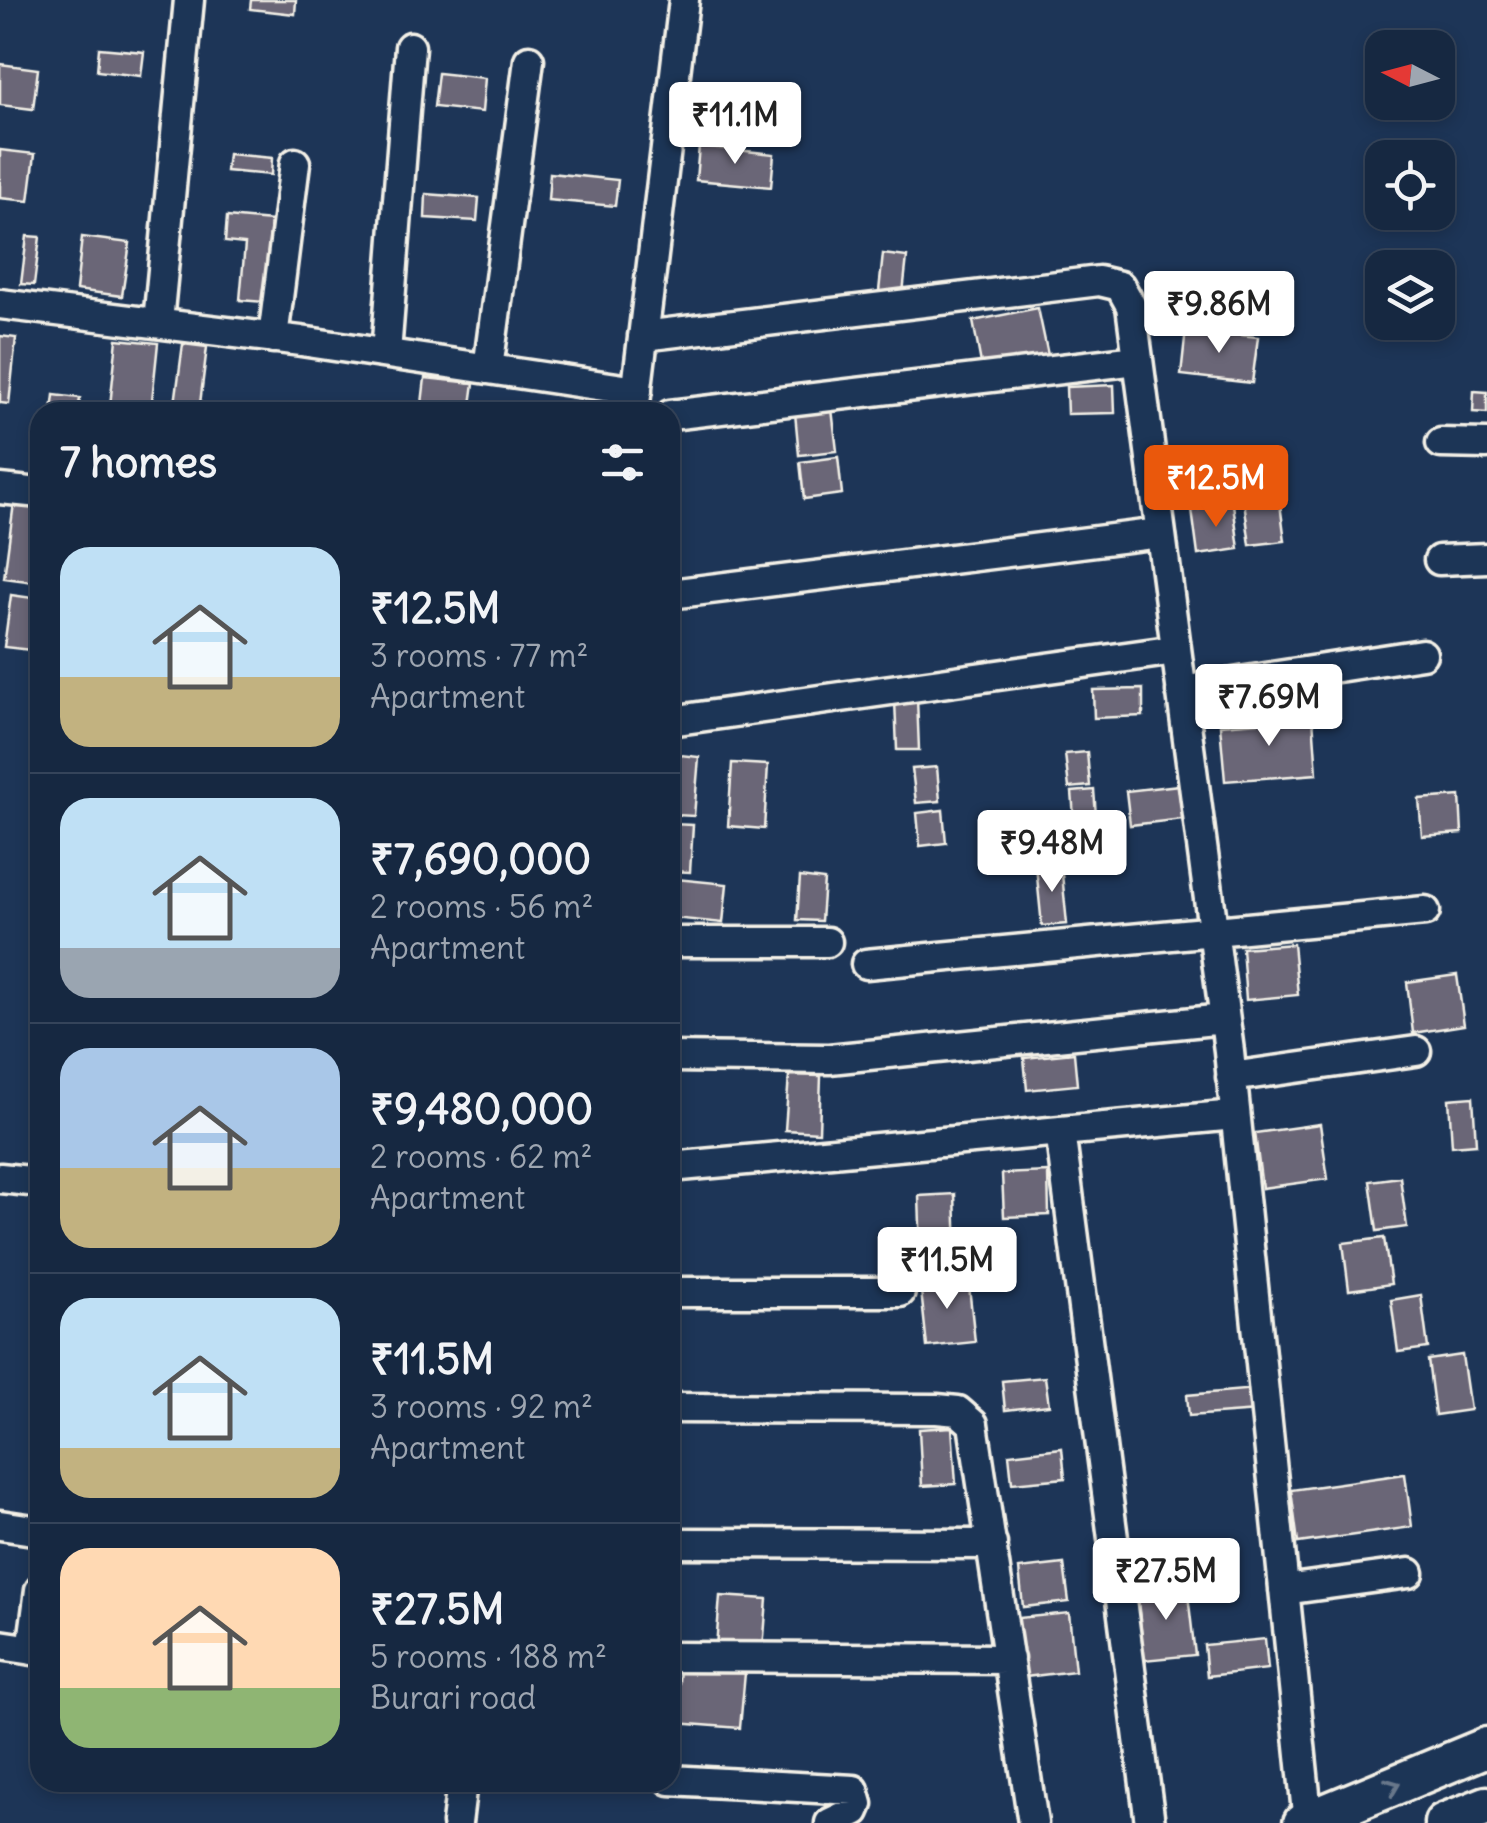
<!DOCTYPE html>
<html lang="en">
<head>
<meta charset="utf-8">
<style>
	body { margin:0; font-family:Delius,sans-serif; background:#1f3048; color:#f1f3f6; height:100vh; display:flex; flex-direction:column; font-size:38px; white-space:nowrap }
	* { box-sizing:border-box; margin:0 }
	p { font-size:32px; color:#9ea6b1 }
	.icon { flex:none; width:55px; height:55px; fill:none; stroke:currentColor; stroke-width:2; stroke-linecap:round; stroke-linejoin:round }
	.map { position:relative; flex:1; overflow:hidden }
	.details { position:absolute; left:30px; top:402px; width:650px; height:1390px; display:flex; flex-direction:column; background:#162841; border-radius:30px; box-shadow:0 5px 15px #0003,0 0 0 2px #35445a }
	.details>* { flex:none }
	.needle { width:65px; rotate:276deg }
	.fabs { position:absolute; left:1365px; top:30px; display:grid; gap:20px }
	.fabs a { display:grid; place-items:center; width:90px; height:90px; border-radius:20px; background:#162841; box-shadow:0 5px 15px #0003,0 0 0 2px #35445a; font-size:50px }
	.price { position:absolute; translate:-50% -85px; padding:0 22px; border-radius:10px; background:#fff; color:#222; font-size:32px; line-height:65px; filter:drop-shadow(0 2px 5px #0008) }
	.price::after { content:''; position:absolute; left:50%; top:60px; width:30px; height:22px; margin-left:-15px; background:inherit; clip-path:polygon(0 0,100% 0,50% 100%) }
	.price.on { background:#ea580c; color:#fff }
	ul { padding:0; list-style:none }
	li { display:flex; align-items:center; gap:30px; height:250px; padding:0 30px }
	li+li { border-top:2px solid #35445a }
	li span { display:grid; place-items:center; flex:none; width:280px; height:200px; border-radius:30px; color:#555 }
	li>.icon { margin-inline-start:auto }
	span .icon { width:120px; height:120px; fill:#fffc; stroke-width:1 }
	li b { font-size:42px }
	h2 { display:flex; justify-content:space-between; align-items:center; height:120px; padding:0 30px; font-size:42px }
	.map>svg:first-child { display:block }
	.building { fill:#6b6677; stroke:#f4f1e8; stroke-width:2.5 }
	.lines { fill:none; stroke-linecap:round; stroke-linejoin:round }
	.street-casing { stroke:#f4f1e8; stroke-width:35 }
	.secondary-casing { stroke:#f4f1e8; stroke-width:45 }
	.street { stroke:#1d3557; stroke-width:28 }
	.secondary { stroke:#1d3557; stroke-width:38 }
	.oneway { stroke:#68778a }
</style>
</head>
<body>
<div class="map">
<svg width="1487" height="1823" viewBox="0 0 1487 1823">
	<rect width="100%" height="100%" fill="#1d3557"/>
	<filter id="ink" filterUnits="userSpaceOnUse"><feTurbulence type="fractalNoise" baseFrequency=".01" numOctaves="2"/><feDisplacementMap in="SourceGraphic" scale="20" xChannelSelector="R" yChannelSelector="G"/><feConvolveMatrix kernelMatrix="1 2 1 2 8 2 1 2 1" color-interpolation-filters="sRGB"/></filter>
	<g filter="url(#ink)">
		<!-- building -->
		<path class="building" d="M251 0H296L295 14 250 9Z
			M99 48 144 52 141 76 97 71Z
			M0 64 38 69 33 109 0 105Z
			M438 73 485 78 482 112 434 107Z
			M699 146 774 154 771 187 696 180Z
			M0 150 35 154 29 201 0 198Z
			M228 154 272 158 271 175 226 171Z
			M550 173 618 180 615 206 548 200Z
			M426 194 479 198 477 221 425 218Z
			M227 217 271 221 264 302 240 300 245 244 225 242Z
			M27 236 40 237 34 285 21 284Z
			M82 237 130 243 122 296 76 290Z
			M883 254 907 257 903 293 879 291Z
			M1038 308 1049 360 983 374 973 321Z
			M1186 329 1258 337 1252 383 1181 375Z
			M0 336 16 338 9 404 0 403Z
			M117 339 158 343 151 410 110 406Z
			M183 344 207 347 199 412 174 411Z
			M425 378 474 383 470 412H421Z
			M1114 385 1115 413 1067 414 1066 387Z
			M1474 391 1487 392V413L1473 412Z
			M54 395 80 398 78 412H52Z
			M832 409 837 451 799 455 795 413Z
			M838 457 842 494 804 499 800 462Z
			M1279 496 1285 541 1250 545 1244 501Z
			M14 503 40 506 35 582 4 578Z
			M1233 504 1239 549 1198 555 1192 510Z
			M11 595 40 599V651L4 647Z
			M1143 689V716L1094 718 1093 690Z
			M917 698 919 750H897L895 700Z
			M1313 718 1317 774 1225 781 1220 725Z
			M1087 752 1090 786 1069 788 1065 754Z
			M680 755 699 757 694 816 676 815Z
			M732 763 768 765 764 829 728 826Z
			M937 767 940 801 916 803 912 769Z
			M1188 784 1192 818 1130 825 1126 791Z
			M1094 790 1097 828 1075 830 1072 792Z
			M1460 796 1462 833 1422 836 1419 799Z
			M943 810 946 843 920 846 917 813Z
			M670 824 693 825 690 872 670 871Z
			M1061 864 1067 924 1042 926 1036 866Z
			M800 877 824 880 821 921 797 920Z
			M676 879 727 884 723 923 672 918Z
			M1293 944 1298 995 1246 1000 1242 948Z
			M1457 975 1464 1025 1413 1033 1407 982Z
			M1074 1053 1077 1085 1027 1090 1024 1058Z
			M789 1075 821 1076 819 1132 785 1130Z
			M1473 1097 1476 1144 1452 1146 1449 1099Z
			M1320 1124 1328 1179 1262 1188 1255 1133Z
			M1048 1172 1049 1215 1004 1217 1002 1174Z
			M1400 1177 1407 1227 1377 1231 1370 1181Z
			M955 1194 957 1252 921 1254 919 1196Z
			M1384 1238 1391 1284 1349 1290 1343 1243Z
			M968 1277 975 1342 927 1347 920 1281Z
			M1421 1295 1428 1348 1398 1352 1391 1300Z
			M1462 1355 1470 1410 1435 1415 1428 1360Z
			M1045 1377 1049 1405 1005 1410 1002 1381Z
			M1255 1389 1257 1411 1189 1416 1187 1395Z
			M952 1427 956 1484 922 1486 919 1429Z
			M1062 1448 1065 1478 1012 1483 1009 1454Z
			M1405 1474 1412 1527 1298 1543 1291 1490Z
			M1064 1564 1069 1602 1023 1607 1019 1569Z
			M1187 1586 1195 1655 1144 1660 1137 1591Z
			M720 1596 767 1599 763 1650 716 1647Z
			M1069 1613 1075 1671 1025 1677 1018 1618Z
			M1265 1639 1268 1669 1207 1676 1204 1645Z
			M680 1668 745 1673 740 1728 676 1723Z"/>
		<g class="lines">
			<defs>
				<path id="street" d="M0 304 301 341 637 391
					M158 322 189 0
					M643 336 1099 281 1120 286 1131 306 1229 1051 1308 1823
					M273 338 295 163
					M386 353 410 47
					M488 369 529 60
					M634 412 684 0
					M670 415 1137 360
					M1441 443 1487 444
					M0 489 40 493
					M1439 560 1487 558
					M670 594 1160 533
					M1181 691 1422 654
					M670 721 1176 650
					M670 942H827
					M866 964 1425 911
					M670 1057 829 1059 1224 1019
					M1231 1077 1416 1051
					M1060 1131 1150 1823
					M670 1167 1235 1115
					M0 1178 40 1182
					M670 1292H900
					M670 1408 937 1409 958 1411 973 1424 1033 1823
					M0 1525 40 1531
					M670 1543 992 1544
					M1284 1590 1409 1573
					M0 1645 40 1651
					M32 1650 40 1590
					M670 1657 1009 1659
					M670 1780 854 1790 858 1804 855 1811 830 1823
					M457 1823 462 1782"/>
				<path id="secondary" d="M1303 1823 1487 1747
					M1444 1823 1487 1806"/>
			</defs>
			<!-- street casing -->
			<use href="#street" class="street-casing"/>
			<!-- secondary casing -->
			<use href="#secondary" class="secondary-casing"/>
			<!-- street -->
			<use href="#street" class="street"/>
			<!-- secondary -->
			<use href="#secondary" class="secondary"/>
		</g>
		<!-- one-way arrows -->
		<defs><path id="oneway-chevron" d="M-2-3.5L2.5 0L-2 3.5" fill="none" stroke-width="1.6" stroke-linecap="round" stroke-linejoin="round" transform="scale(2.5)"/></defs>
		<use class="oneway" href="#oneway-chevron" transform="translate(1393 1786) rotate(-22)"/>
	</g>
</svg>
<div class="fabs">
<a><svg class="needle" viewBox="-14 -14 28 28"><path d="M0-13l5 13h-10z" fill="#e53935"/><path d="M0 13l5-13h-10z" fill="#9ea6b1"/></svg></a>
<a><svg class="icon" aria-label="locate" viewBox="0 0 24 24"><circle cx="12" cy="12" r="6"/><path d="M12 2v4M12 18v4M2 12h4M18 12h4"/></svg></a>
<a><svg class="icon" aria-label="layers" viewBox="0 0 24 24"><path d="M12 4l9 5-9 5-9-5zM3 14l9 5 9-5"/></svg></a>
</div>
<b class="price" style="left:735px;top:167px">₹11.1M</b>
<b class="price" style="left:1219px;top:356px">₹9.86M</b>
<b class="price on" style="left:1216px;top:530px">₹12.5M</b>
<b class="price" style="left:1269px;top:749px">₹7.69M</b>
<b class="price" style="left:1052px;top:895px">₹9.48M</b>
<b class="price" style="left:947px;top:1312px">₹11.5M</b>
<b class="price" style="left:1166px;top:1623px">₹27.5M</b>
<section class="details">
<h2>7 homes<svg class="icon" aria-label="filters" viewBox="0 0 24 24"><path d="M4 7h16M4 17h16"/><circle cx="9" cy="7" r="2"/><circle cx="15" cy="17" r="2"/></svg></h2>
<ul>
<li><span style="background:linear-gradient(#bfe0f5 65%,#c2b280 0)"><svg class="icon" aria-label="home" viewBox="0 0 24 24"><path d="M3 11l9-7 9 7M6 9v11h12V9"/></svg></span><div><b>₹12.5M</b><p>3 rooms · 77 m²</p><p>Apartment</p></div></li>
<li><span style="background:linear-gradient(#bfe0f5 75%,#9aa5b1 0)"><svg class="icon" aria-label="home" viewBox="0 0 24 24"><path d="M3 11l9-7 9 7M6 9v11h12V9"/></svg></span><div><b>₹7,690,000</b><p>2 rooms · 56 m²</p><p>Apartment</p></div></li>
<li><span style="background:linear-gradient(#a9c7e8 60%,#c2b280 0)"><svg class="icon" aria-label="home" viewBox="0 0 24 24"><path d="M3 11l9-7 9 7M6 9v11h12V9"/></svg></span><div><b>₹9,480,000</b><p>2 rooms · 62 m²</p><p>Apartment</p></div></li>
<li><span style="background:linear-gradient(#bfe0f5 75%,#c2b280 0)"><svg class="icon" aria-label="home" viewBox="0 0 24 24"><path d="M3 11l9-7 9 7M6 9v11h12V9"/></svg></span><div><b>₹11.5M</b><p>3 rooms · 92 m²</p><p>Apartment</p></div></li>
<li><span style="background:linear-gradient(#ffd9b3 70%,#8fb573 0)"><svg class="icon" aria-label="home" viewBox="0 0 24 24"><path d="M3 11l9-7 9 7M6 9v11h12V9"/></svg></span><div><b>₹27.5M</b><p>5 rooms · 188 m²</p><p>Burari road</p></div></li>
</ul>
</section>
</div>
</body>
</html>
